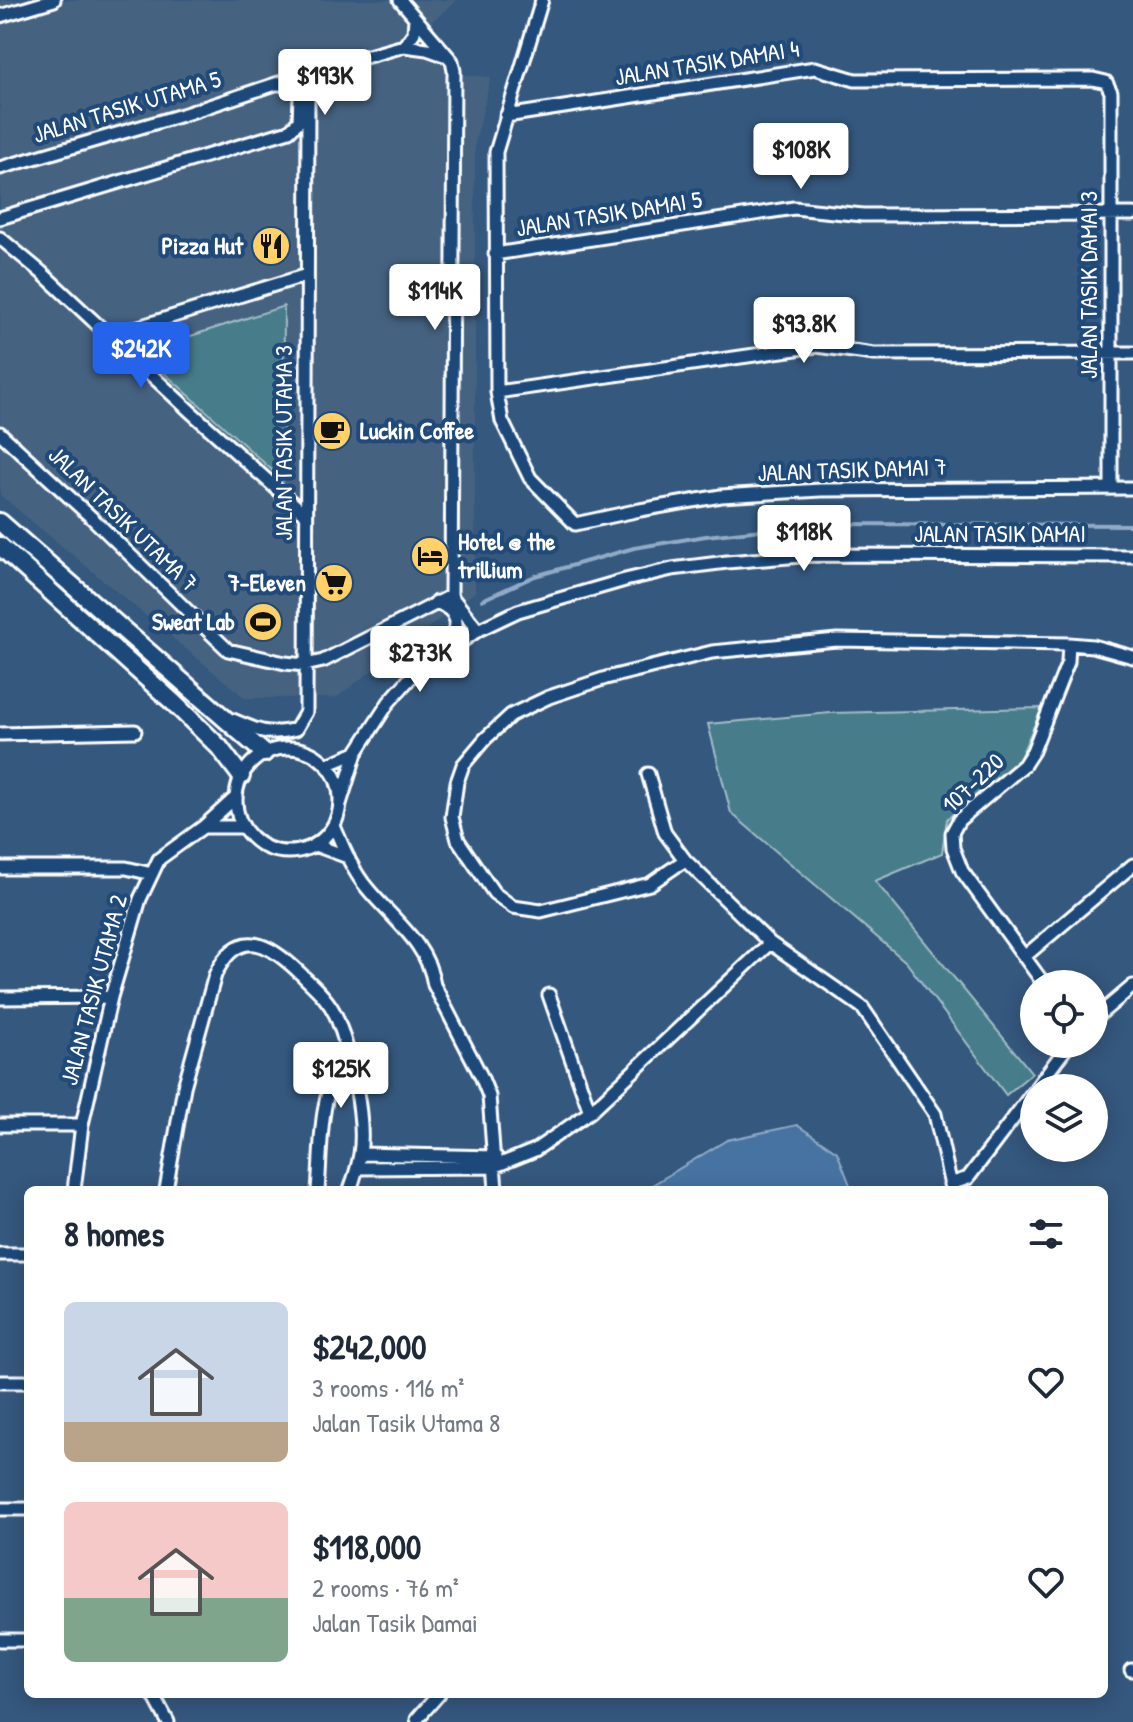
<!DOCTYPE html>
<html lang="en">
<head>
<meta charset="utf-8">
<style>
	body { margin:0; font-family:"Patrick Hand",sans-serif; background:#f6f6f7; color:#1f2937; height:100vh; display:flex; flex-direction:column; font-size:30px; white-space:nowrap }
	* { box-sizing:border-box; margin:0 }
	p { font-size:26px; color:#747a83 }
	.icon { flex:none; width:44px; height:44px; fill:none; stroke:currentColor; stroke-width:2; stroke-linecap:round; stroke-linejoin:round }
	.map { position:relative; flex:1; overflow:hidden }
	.drawer { position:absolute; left:24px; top:1186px; width:1084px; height:512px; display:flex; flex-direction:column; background:#fff; border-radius:12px; box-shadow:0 4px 20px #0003 }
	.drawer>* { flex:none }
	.controls { position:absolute; left:1020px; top:970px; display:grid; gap:16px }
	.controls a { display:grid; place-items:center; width:88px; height:88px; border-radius:50%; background:#fff; box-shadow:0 4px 20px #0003; font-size:40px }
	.price { position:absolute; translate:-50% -68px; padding:0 18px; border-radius:8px; background:#fff; color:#222; font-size:26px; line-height:52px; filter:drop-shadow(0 2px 4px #0008) }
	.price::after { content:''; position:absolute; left:50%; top:48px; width:24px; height:18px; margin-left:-12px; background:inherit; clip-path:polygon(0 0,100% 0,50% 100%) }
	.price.active { background:#2563eb; color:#fff }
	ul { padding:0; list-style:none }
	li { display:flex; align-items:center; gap:24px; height:200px; padding:0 40px }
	li span { display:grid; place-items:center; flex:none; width:224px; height:160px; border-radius:12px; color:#555 }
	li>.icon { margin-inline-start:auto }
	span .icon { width:96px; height:96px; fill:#fffc; stroke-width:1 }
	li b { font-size:34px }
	h2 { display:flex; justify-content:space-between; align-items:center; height:96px; padding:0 40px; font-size:34px }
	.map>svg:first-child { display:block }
	.built { fill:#446281 }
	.green { fill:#477d8b; stroke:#a3bec5; stroke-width:2 }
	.water { fill:#4773a2; stroke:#91abc7; stroke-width:2 }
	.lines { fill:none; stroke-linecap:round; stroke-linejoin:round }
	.stream { stroke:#91abc7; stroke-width:4 }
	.street-casing { stroke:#fff; stroke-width:17 }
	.secondary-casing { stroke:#fff; stroke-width:22 }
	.street { stroke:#1f4a7a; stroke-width:11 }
	.secondary { stroke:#1f4a7a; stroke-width:16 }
	.labels { text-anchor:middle; stroke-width:8; stroke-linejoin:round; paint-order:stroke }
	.street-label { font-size:24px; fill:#fff; stroke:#1f4a7a }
	.poi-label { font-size:24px; font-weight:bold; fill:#fff; stroke:#1f4a7a; text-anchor:end }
</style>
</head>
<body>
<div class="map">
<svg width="1133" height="1722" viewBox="0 0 1133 1722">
	<rect width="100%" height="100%" fill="#35587e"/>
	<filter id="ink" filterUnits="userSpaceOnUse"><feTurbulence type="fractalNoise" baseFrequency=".0125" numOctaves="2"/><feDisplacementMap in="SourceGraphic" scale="16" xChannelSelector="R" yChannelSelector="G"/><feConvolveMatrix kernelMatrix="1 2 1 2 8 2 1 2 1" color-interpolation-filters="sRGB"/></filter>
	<g filter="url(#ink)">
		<!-- built -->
		<path class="built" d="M0 0H457L428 25 459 61 465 75 491 77 475 143V592L336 698H245L0 495Z"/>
		<!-- green -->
		<path class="green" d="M284 306 283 480 141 352Z
			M1042 708 1019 760 947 819 942 853 875 881 1032 1073 1006 1095 906 962 731 813 708 724 831 713Z"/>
		<!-- water -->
		<path class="water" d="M797 1125 837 1152 852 1190H644L727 1140Z"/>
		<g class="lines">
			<!-- stream -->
			<path class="stream" d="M825 524 1133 525
				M482 600 535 576 634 548 706 536 798 526"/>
			<defs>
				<path id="street" d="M400 0 452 61 454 71 451 596 478 630
					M542 0 496 152 497 392 502 421 530 478 575 524 640 510 721 496 821 490 1133 488
					M0 16 54 0
					M404 46 414 33 415 18
					M506 116 815 68 855 80 1093 79 1106 82 1111 92V488
					M0 168 182 115 315 71 404 46 427 49 444 55
					M0 218 289 131 299 121 300 96 290 85 279 84
					M0 238 41 272 191 412 306 515
					M495 254 794 208 863 215 1133 214
					M109 336 307 275
					M497 392 817 346 874 354 1133 353
					M0 433 92 518 228 650 285 663 305 665 323 661 451 596
					M436 602C462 613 458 625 450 647
					M233 720C258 731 269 736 296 729L306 712 308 98 315 71
					M0 734 135 731
					M236 800a52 52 0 1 1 104 0a52 52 0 1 1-104 0Z
					M327 765 356 753
					M648 774 665 833 685 860 770 943 862 1007 935 1114 952 1190
					M340 804 356 753 389 702 411 677 478 630 518 611 625 580 672 569 727 562 813 555 1133 556
					M334 826C343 847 352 870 367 888 392 919 428 943 434 985L481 1076 489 1096 496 1190
					M203 827H242
					M315 845 348 857
					M685 860 650 884 541 911 513 907 494 893 458 840 452 817 457 782 463 765 485 739 511 715 549 697 606 678 712 652 837 640 1069 644 1093 646 1133 657
					M0 868H126L152 874
					M1024 957 1133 865
					M1044 984 962 871 953 848 952 833 959 820 1024 765 1033 751 1068 662 1069 644
					M549 995 590 1112
					M0 998 111 997
					M1094 1019 1133 986
					M1036 1088 1069 1044
					M0 1125H82
					M360 1154 496 1157
					M357 1168 493 1167 535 1150 590 1112 770 943
					M950 1184 968 1178 1034 1091
					M74 1190 82 1125 111 997 140 899 159 859 203 827 235 798
					M166 1190 184 1087 215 975C239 924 270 944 301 974 314 987 328 998 336 1016 350 1051 366 1117 360 1154 358 1166 354 1179 350 1190
					M318 1190C321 1159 319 1100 336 1075 339 1069 346 1067 351 1063
					M0 1254H28
					M0 1382H28
					M0 1509H28
					M0 1640H28
					M1131 1670H1133
					M153 1694 168 1722
					M417 1719 439 1694"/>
				<path id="secondary" d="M0 522 264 753
					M0 546 174 703 220 748 241 776"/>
			</defs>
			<!-- street casing -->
			<use href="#street" class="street-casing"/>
			<!-- secondary casing -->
			<use href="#secondary" class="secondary-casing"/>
			<!-- street -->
			<use href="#street" class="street"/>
			<!-- secondary -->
			<use href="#secondary" class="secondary"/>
		</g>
	</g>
	<!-- icons -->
	<defs>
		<symbol id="restaurant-disc" viewBox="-11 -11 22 22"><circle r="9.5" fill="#ffd166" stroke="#1f4a7a"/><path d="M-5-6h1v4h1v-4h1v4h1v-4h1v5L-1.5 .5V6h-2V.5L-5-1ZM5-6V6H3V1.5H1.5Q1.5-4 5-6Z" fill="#111"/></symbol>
		<symbol id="cafe-disc" viewBox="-11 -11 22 22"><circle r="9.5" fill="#ffd166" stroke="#1f4a7a"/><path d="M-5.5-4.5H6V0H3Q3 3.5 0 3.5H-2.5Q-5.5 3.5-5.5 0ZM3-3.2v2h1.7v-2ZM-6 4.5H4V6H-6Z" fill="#111"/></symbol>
		<symbol id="hotel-disc" viewBox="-11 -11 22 22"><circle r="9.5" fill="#ffd166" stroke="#1f4a7a"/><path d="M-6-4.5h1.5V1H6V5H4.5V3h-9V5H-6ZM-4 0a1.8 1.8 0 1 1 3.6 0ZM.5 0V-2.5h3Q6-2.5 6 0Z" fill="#111"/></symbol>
		<symbol id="supermarket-disc" viewBox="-11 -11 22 22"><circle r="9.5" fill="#ffd166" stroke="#1f4a7a"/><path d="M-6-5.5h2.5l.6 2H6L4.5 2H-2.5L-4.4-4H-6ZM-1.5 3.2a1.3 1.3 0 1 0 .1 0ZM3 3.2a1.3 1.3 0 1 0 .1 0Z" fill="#111"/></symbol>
		<symbol id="stadium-disc" viewBox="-11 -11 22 22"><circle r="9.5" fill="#ffd166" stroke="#1f4a7a"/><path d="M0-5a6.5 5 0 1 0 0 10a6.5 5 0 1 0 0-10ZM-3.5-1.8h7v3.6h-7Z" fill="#111"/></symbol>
	</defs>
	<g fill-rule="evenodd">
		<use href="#restaurant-disc" x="249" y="224" width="44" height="44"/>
		<use href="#cafe-disc" x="310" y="409" width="44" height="44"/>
		<use href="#hotel-disc" x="408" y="534" width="44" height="44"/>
		<use href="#supermarket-disc" x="312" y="561" width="44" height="44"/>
		<use href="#stadium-disc" x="241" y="600" width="44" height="44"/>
	</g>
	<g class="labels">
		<!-- street labels -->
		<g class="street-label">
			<text transform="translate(707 63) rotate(-9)" y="8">JALAN TASIK DAMAI 4</text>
			<text transform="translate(127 107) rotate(-17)" y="8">JALAN TASIK UTAMA 5</text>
			<text transform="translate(609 214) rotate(-9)" y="8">JALAN TASIK DAMAI 5</text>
			<text transform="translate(1089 285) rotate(-90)" y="8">JALAN TASIK DAMAI 3</text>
			<text transform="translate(284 443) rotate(-90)" y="8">JALAN TASIK UTAMA 3</text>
			<text transform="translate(852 470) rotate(-2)" y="8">JALAN TASIK DAMAI 7</text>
			<text transform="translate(123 519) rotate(44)" y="8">JALAN TASIK UTAMA 7</text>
			<text x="1000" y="542">JALAN TASIK DAMAI</text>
			<text transform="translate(973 783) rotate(-43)" y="8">107-220</text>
			<text transform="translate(94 990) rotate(-75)" y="8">JALAN TASIK UTAMA 2</text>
		</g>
		<!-- poi labels -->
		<g class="poi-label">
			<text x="243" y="254">Pizza Hut</text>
			<text x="360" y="439" text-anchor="start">Luckin Coffee</text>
			<text x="458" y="550" text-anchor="start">Hotel @ the<tspan x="458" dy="28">trillium</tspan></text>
			<text x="306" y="591">7-Eleven</text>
			<text x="235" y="630">Sweat Lab</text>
		</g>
	</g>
</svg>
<div class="controls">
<a><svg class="icon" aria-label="locate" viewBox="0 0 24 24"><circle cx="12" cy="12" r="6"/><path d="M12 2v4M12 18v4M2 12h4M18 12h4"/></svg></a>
<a><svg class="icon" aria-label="layers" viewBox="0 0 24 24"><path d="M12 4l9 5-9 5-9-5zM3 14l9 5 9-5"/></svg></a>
</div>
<b class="price" style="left:325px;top:117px">$193K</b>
<b class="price" style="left:801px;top:191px">$108K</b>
<b class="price" style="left:435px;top:332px">$114K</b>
<b class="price" style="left:804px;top:365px">$93.8K</b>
<b class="price active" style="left:141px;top:390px">$242K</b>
<b class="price" style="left:804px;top:573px">$118K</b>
<b class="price" style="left:420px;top:694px">$273K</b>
<b class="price" style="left:341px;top:1110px">$125K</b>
<section class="drawer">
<h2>8 homes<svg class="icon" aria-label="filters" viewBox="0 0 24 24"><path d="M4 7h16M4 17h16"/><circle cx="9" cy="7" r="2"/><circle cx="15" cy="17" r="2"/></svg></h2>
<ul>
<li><span style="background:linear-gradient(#c9d6e8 75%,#b9a48a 0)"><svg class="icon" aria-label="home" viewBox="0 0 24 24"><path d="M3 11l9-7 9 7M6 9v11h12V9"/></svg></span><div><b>$242,000</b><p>3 rooms · 116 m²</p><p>Jalan Tasik Utama 8</p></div><svg class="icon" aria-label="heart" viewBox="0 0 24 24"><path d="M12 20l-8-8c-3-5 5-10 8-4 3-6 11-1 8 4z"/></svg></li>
<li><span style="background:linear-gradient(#f6c9c9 60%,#7fa58c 0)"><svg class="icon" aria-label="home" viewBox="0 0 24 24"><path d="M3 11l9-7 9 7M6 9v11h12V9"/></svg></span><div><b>$118,000</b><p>2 rooms · 76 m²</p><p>Jalan Tasik Damai</p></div><svg class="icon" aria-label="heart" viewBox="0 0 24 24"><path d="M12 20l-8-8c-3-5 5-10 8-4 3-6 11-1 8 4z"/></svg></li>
</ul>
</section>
</div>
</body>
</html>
